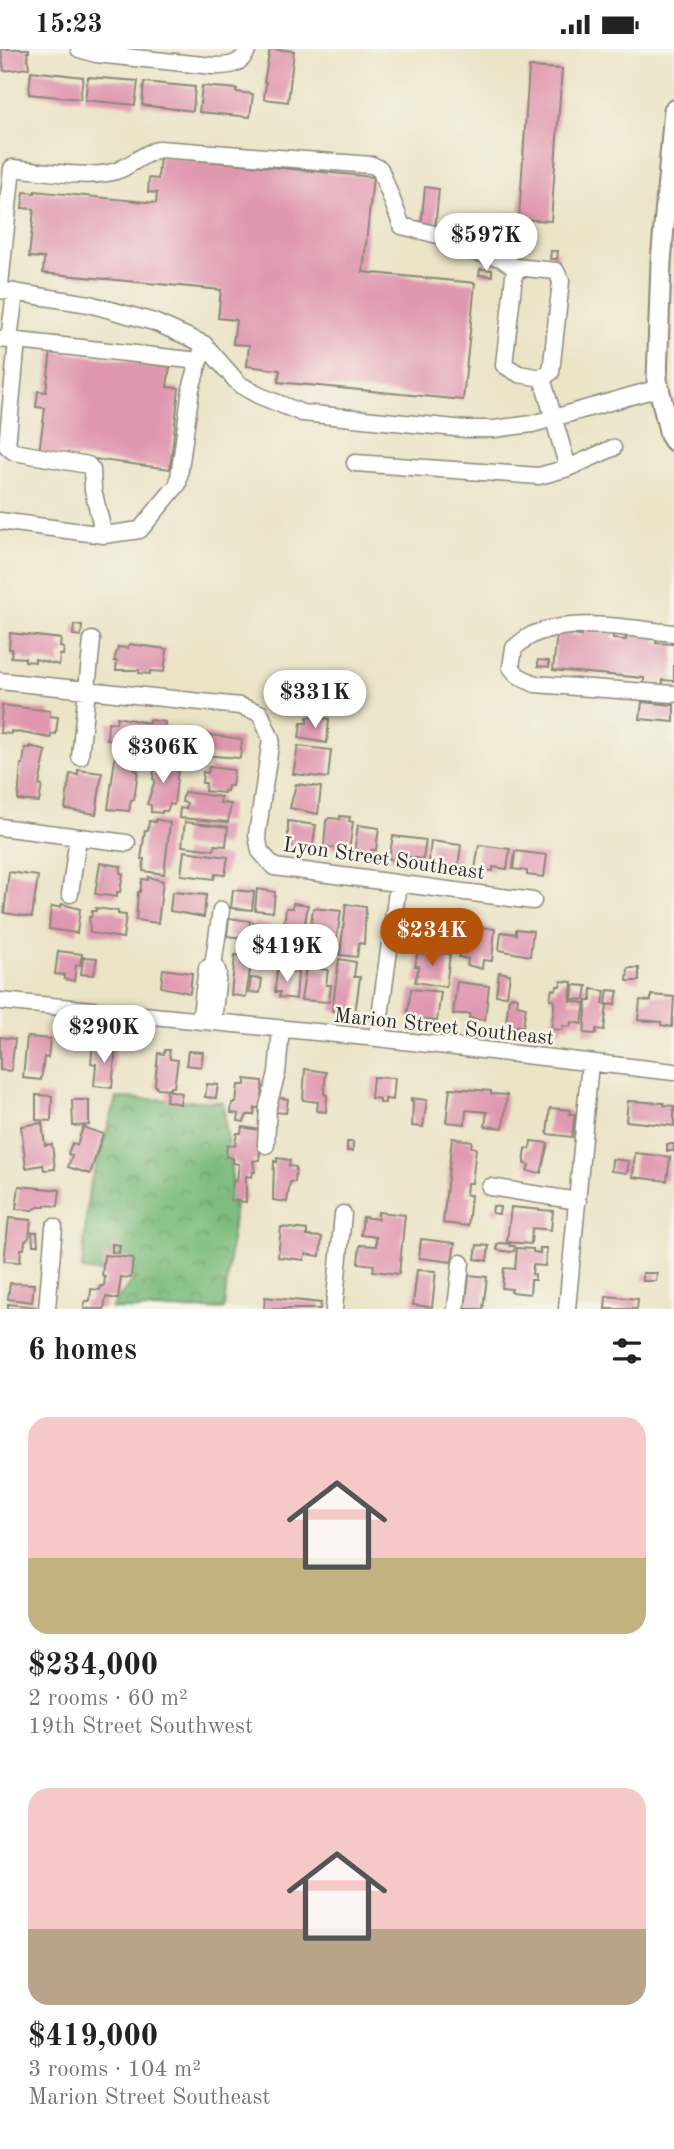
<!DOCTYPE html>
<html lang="en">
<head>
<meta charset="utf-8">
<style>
	body { margin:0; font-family:"Old Standard TT",serif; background:#f2f2f2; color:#222; height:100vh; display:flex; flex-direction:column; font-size:26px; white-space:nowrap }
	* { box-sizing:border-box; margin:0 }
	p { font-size:23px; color:#767676 }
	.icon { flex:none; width:38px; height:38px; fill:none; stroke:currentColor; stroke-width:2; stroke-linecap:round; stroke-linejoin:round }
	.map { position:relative; height:1260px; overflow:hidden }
	.details { display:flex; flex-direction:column; background:#fff; flex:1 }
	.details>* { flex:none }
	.price { position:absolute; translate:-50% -60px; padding:0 16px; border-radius:24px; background:#fff; color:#222; font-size:23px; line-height:46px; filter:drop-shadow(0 2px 4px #0008) }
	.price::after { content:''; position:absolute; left:50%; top:42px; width:21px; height:16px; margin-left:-10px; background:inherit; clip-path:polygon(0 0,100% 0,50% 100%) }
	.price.active { background:#b45309; color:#fff }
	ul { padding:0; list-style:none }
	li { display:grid; align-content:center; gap:14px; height:371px; padding:0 28px }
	li span { display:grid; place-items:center; height:217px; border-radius:21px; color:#555 }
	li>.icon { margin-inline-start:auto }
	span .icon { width:126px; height:126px; fill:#fffc; stroke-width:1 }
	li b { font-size:30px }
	h2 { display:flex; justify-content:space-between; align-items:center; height:84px; padding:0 28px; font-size:30px }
	.status { display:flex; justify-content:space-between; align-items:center; height:49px; padding:0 35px; background:#fff; direction:ltr }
	.status svg { height:19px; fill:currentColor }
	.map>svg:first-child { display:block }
	.forest { fill:url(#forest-crowns); stroke:#547454; stroke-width:2 }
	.building { fill:#e098b0 }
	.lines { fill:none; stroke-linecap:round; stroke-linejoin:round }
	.minor-casing { stroke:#8b8879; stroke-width:19 }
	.major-casing { stroke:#8b8879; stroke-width:23 }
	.minor { stroke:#fff; stroke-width:16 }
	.major { stroke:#fff; stroke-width:19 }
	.labels { text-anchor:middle; stroke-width:5; stroke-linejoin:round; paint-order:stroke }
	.street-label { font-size:21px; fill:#2b2b2b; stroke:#f7f3e8 }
</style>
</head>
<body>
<div class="status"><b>15:23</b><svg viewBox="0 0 49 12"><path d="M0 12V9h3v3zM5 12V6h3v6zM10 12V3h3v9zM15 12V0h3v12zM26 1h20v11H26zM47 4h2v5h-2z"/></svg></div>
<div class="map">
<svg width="674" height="1260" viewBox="0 0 674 1260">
	<defs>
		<pattern id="forest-crowns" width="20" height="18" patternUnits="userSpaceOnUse" patternTransform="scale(1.75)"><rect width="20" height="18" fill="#7dbc7e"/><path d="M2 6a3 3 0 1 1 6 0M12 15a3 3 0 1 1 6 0" fill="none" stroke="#679967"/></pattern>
	</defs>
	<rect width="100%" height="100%" fill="#f7f3e8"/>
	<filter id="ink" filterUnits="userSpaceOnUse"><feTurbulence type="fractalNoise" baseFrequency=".0143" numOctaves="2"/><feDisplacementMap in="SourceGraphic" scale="14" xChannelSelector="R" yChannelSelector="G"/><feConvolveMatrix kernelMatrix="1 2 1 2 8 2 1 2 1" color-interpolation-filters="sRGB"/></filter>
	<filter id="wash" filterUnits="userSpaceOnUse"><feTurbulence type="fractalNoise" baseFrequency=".00686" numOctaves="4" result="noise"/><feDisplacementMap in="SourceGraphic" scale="28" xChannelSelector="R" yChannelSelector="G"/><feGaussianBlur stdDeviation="1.57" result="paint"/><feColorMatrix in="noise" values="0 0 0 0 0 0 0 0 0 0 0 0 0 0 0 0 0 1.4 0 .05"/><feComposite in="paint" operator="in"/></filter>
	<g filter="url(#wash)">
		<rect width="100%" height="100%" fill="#ebe4c7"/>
		<!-- forest -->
		<path class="forest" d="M117 1049 223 1053 235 1155 224 1260H112L113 1256 135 1229 82 1221 89 1139Z"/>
		<g id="blocks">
			<!-- building -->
			<path class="building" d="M1 0H29V3H27L29 19 4 22Z
				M270 0 294 2 288 53 264 50 266 33H264Z
				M529 18 562 20 551 172 519 170Z
				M31 22 83 28 80 50 29 45Z
				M88 28 138 32 135 56 85 51Z
				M144 33 195 38 193 62 142 56Z
				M202 37 237 40 236 43 253 45 250 68 199 63Z
				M160 107 373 128 363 223 475 234 463 351 278 333 280 321 247 317 249 296 233 295 236 271 218 269 221 241 43 224 44 209 29 208 34 160 22 159 24 143 35 144V142L156 154 157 144 148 143 149 129 158 130Z
				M425 138 439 140 435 179 421 177Z
				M551 202H558L557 210H550Z
				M480 220 492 221V227L479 226Z
				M51 302 170 317 167 338 179 339 170 420 39 403 45 359 36 358 38 342 46 343Z
				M74 576 82 577 81 587 73 586Z
				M581 581 613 584V590L626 591V585L657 588 656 594 674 595V632L663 631 662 638 644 637V629L553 621 557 584 581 587Z
				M10 584 61 590 60 598 64 599 63 606H60L59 616 35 610V613L25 612V609L11 608 12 600H9Z
				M129 595 167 600 164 623 150 622V625L139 624V621H116L117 612H114L118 598 128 599Z
				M538 611 549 612V618L538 617Z
				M320 632 329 653 306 663 300 649 304 647 301 640Z
				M642 653 674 656V673L640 670Z
				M2 656 50 662V667L58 668 56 685H51V689L11 682V685L0 684Z
				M117 668 149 674V671L165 673 164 679 172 680 170 697H166L165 702 151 699V697L125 694V697L111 696 112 691 107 690 108 673 116 674Z
				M307 668 329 670 327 694 299 689 301 674H307Z
				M195 684 242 690 240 709 200 706V703L193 702Z
				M30 697 46 702 39 736 42 737 39 753 18 751 21 715H23L25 699 30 700Z
				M298 697 331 701 328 729 293 725Z
				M125 707 131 708 130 712H136L134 721 138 722 134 751H131L129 762 108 760 115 709 124 710Z
				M152 708 174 711 173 719 178 720 174 756 170 755 167 762H162V764L151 763V756L147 755 155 731 153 730 154 721 150 720Z
				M209 718 234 721 232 737H228L227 742H224V744L205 742 206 734H202L203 723 208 724Z
				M78 721 102 724 96 765 65 760 70 725 78 726Z
				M296 735 321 738 318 765 290 759Z
				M184 743 221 748 220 754 231 755 228 773 179 769 180 759 186 760 187 754 182 753Z
				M340 767 350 768 349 772 353 773 349 802 324 797 326 772 329 769 340 770Z
				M156 770 170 774 164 825 143 822 144 810H141L145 781H148L149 772 155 773Z
				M288 772 316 776 312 803 288 797Z
				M185 773 228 778 226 797 215 796 214 801 182 797Z
				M358 776 379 779 376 801H371L370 805 354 803Z
				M393 787 426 791 423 810 408 808 407 813 389 810Z
				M431 792 461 796 458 819 441 817V812L429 811Z
				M479 796 510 800 507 820 493 818V822L475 820Z
				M184 802 228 808 225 826 215 825 214 830 181 826Z
				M515 802 547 806 544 828 527 826V822L513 820Z
				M100 814 121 817 120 824 123 825 120 843H117V848L95 845Z
				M9 823 38 827 32 868 4 864Z
				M148 828 163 832 158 874 136 871 138 843H140L142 830 148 831Z
				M257 840 275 843 273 863 255 861Z
				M233 841 254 843 252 861 231 859Z
				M172 843 206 846 204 868 170 862Z
				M293 854 308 856 303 886 298 885V889L288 888V884L283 883 286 859H293Z
				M62 855 80 860 77 884 49 880 51 858H61Z
				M346 855 366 858 364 895 359 894 357 908 340 906Z
				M96 859 118 862V865L126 866 123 889 90 884 89 868H91L92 862H96Z
				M313 859 341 862 336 893 325 891 324 897 312 896 313 890H309Z
				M424 863 454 867 449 900 417 896 419 880 423 881Z
				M229 869 250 872 248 890 227 887Z
				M253 873 271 876 269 897 250 894Z
				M463 877 480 882V878L495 880 492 912 483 911 482 920 467 916 468 910 459 908Z
				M516 880 533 882 530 907 499 901 501 883 516 885Z
				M418 901 450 905 446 938 415 933 419 917H415Z
				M58 902 82 905 80 916H76L74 932 64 930V926L55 925Z
				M235 906 252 908 246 948 231 946Z
				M83 908 97 909 94 926 81 925Z
				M339 910 356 913 354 928H360L355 965 332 962Z
				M306 918 328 921 326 936H331L329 953 301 951Z
				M628 919H639V932H627Z
				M163 920 192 924 190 944 161 938Z
				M277 921 298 924 296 950 279 948 280 943H275Z
				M499 923 510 925 507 947 496 946Z
				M251 929 262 930 260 944 249 943Z
				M561 932 572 933 570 952 585 954 582 975 571 973 570 978 563 977 562 981 551 980 554 958V951L550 950 552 940 556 941 557 937H560Z
				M457 933 489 937 485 971 469 969 470 965H453Z
				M573 936 587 937 585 951 572 950Z
				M411 940 441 943 437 972 407 968Z
				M592 940 605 942 603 955 607 956 604 981 596 980V985L584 984 587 952H591Z
				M608 941 618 942 615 956 606 955Z
				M651 946 674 948 672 978 661 976V973L638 971 640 951 651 952Z
				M512 947 518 948 517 956 526 958 523 977H511V975L506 974 509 949Z
				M0 988 15 990 11 1022 0 1021Z
				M27 988 50 990 48 1009 44 1008 41 1031 23 1029Z
				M93 995 116 998 112 1039 94 1037 96 1015 91 1014Z
				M165 1001H169L170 1010 178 1011 174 1038H170V1040L156 1039 155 1035 158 1004 164 1005Z
				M188 1002 203 1003 201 1018 186 1016Z
				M305 1020 326 1023 324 1045 327 1046 326 1063 317 1062 318 1053 303 1051Z
				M373 1028 395 1029 393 1051 385 1050V1054H380V1050L371 1049Z
				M245 1030 262 1032 263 1059H255L254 1066H247L244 1073 238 1072 239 1065 231 1064 232 1054H236L238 1036H245Z
				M207 1035 218 1036 216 1049 205 1048Z
				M450 1039 491 1042V1045L507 1046 503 1079 485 1077 487 1063 466 1061 465 1075 446 1073Z
				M167 1041 182 1044 180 1055 166 1052Z
				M36 1046 52 1047 51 1072 36 1071Z
				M274 1048 288 1050 286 1064 272 1063Z
				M411 1049 427 1051 423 1078 412 1077 413 1052H411Z
				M72 1051H89V1076L73 1077Z
				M628 1052 664 1054V1056L674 1057V1077L626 1072Z
				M550 1059 570 1061 569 1065H575L572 1088 547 1085Z
				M42 1074 45 1096 52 1095 55 1120 44 1121 43 1116 26 1119 21 1077Z
				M83 1078 103 1085 90 1125 68 1118 72 1107 68 1105 72 1094 77 1096Z
				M242 1078 260 1081 262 1087 259 1111 253 1112 255 1123H253L252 1128 246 1127V1153L230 1151 233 1131 237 1132 239 1115 233 1114V1109L226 1108 227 1096 235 1097 237 1084H241Z
				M452 1089 472 1092 471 1098 476 1099 472 1134H467L466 1146H471L468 1177 443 1174Z
				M531 1092 548 1094 541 1124 527 1122 529 1116 524 1115 526 1099 530 1100Z
				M347 1093H353V1102H347Z
				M667 1095H674V1102H667Z
				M635 1104 670 1108 667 1132 633 1128Z
				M277 1109 290 1111 289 1117 296 1118 295 1133H290L287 1153 273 1151 274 1112 277 1113Z
				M612 1110 629 1112 627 1124 611 1122Z
				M19 1137 60 1141 58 1157 45 1156V1158H38L33 1161 16 1160Z
				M493 1157 500 1158 499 1165 492 1164Z
				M511 1158 553 1162 551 1181 532 1179 531 1195 507 1193Z
				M378 1163 405 1166 399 1225 373 1222 374 1216 358 1214 360 1196 376 1197V1188L361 1186 363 1168 378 1170Z
				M9 1169 31 1171 29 1189 25 1192 24 1200H21L20 1213 4 1212Z
				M281 1178 307 1181V1187L322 1188 320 1207 305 1205 304 1211 278 1208Z
				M32 1183H37L38 1196H33Z
				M421 1190 455 1194 452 1213 419 1209Z
				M501 1194 510 1195V1197H515L514 1202 510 1203 497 1201V1195Z
				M112 1195 120 1196 119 1204 112 1203Z
				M477 1196 489 1197 487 1212 475 1210Z
				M517 1199 533 1200V1203L540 1204V1199H547L545 1217 533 1216 532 1225 535 1226V1231H531L530 1245 511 1243 512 1240 502 1239 504 1219 515 1220Z
				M104 1206 133 1209 131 1229 121 1228 118 1250 106 1248 104 1260H84L85 1252H90L91 1240 100 1241 101 1237H104L105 1228 102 1227Z
				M417 1221 436 1222 432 1258 413 1256Z
				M643 1224H657L656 1232H643Z
				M469 1226 487 1228 483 1260H465Z
				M10 1234 34 1235 32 1253 8 1250Z
				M606 1247 638 1250 637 1260H605Z
				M265 1248 321 1254 320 1260H264Z
				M8 1255 36 1258V1260H8Z"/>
		</g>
	</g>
	<g filter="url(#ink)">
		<use href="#blocks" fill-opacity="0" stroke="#8b8879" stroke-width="2"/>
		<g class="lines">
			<defs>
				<path id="minor" d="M79 0 96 5 213 17C229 17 241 17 248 0
					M515 218 504 316 519 325 542 329
					M0 236 12 119C41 121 88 131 116 122 131 117 141 105 160 100L372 116 380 120 402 177 454 190 458 199 500 209 515 218 556 222 561 232 551 323 542 329 568 419 539 427 355 414
					M0 241 89 255 154 273 204 295 239 335 258 346 302 364 466 380H494L532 375 659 339
					M0 290 9 291 15 243
					M9 291 199 312
					M17 292 7 397 14 403 88 416 92 421 93 441 104 486
					M568 419 613 399
					M0 472 104 486 140 481 178 435 191 340 204 295
					M674 584C632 580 572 568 532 586 526 589 520 594 514 599L511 618 518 627 535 635 674 645
					M0 632 240 657 260 664 271 690 257 786 260 802 274 818 533 852
					M80 708 92 591
					M0 778 127 794
					M70 845 78 788
					M213 917 221 861
					M0 952 377 989 674 1023
					M200 972 207 919 213 917 216 918 218 924 213 973
					M377 989 398 835
					M266 1096 268 1057 277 1024 281 980
					M490 1138 578 1152
					M47 1260 54 1178
					M334 1260 343 1165
					M456 1260 461 1214
					M567 1260 590 1014"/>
				<path id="major" d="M674 61 661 213 657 331 670 386 674 392"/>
			</defs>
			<!-- minor casing -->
			<use href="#minor" class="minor-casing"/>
			<!-- major casing -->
			<use href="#major" class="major-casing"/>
			<!-- minor -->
			<use href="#minor" class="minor"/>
			<!-- major -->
			<use href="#major" class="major"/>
		</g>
	</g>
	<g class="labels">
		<!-- street labels -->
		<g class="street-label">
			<text transform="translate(384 809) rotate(8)" y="7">Lyon Street Southeast</text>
			<text transform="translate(444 977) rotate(6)" y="7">Marion Street Southeast</text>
		</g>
	</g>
</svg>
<b class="price" style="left:486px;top:224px">$597K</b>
<b class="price" style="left:315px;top:681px">$331K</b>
<b class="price" style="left:163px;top:736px">$306K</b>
<b class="price active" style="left:432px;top:919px">$234K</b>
<b class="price" style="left:287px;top:935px">$419K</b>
<b class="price" style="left:104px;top:1016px">$290K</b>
</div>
<section class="details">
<h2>6 homes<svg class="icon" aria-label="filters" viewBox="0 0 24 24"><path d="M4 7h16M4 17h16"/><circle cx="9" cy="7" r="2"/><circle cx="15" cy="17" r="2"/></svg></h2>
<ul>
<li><span style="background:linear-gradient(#f6c9c9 65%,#c2b280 0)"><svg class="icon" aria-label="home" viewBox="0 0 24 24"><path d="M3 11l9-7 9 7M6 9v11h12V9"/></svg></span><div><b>$234,000</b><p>2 rooms · 60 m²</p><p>19th Street Southwest</p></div></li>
<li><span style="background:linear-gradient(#f6c9c9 65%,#b9a48a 0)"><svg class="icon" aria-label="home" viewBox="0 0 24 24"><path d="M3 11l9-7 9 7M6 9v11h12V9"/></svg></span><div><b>$419,000</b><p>3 rooms · 104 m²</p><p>Marion Street Southeast</p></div></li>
</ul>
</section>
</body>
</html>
